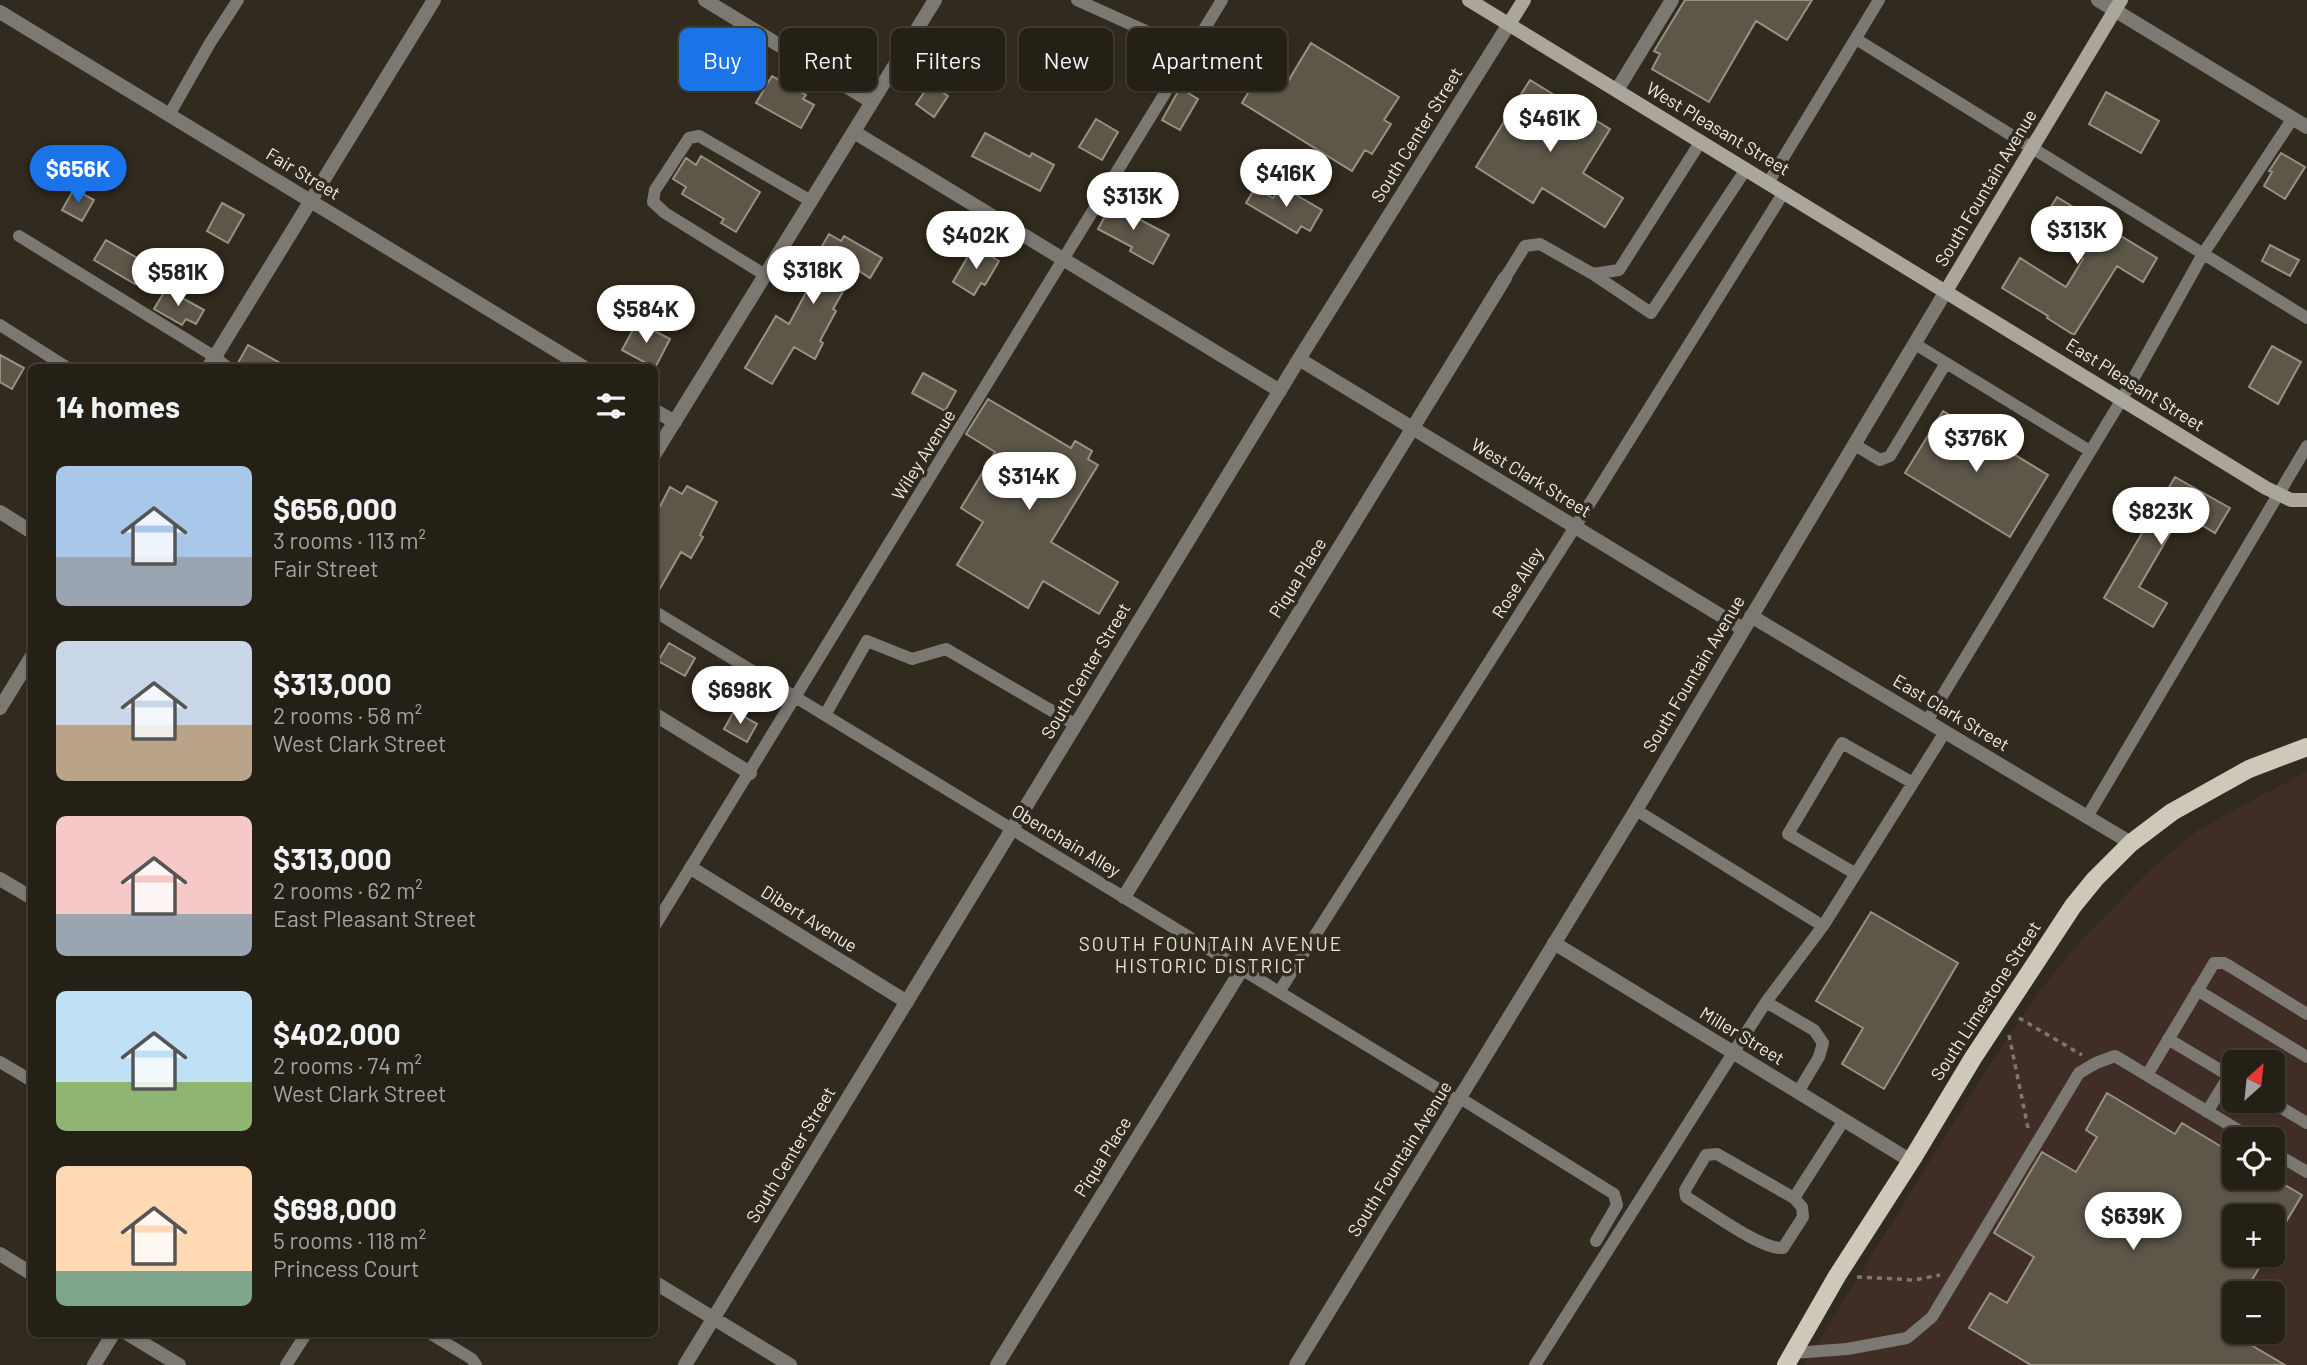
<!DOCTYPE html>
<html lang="en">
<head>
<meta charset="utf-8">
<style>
	body { margin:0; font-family:Barlow,sans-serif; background:#2d281f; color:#f1f3f6; height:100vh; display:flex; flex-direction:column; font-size:26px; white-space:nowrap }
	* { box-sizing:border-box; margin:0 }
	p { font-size:23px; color:#a3a3a1 }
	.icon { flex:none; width:38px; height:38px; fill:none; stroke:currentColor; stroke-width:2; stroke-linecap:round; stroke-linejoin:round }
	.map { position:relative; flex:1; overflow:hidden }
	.panel { position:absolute; left:28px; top:364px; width:630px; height:973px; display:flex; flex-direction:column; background:#252016; border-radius:10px; box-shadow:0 2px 5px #0004,0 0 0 2px #423e35 }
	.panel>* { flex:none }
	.banner { position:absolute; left:679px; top:28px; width:665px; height:63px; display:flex; gap:14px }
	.needle { width:46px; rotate:27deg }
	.controls { position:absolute; left:2222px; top:1050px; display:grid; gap:14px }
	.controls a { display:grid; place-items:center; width:63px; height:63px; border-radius:10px; background:#252016; box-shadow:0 2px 5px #0004,0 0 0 2px #423e35; font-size:35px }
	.price { position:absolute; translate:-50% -60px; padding:0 16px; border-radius:24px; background:#fff; color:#222; font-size:23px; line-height:46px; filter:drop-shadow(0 2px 4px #0008) }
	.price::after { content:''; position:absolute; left:50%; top:42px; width:21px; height:16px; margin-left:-10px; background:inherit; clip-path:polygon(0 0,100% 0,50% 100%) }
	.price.selected { background:#1a73e8; color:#fff }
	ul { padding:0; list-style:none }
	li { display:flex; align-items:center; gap:21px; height:175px; padding:0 28px }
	li span { display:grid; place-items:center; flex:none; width:196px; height:140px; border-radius:10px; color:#555 }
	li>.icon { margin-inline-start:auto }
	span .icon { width:84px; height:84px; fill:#fffc; stroke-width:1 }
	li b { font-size:30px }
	h2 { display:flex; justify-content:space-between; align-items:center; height:84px; padding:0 28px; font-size:30px }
	.pill { padding:0 24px; border-radius:10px; background:#252016; box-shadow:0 2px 5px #0004,0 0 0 2px #423e35; font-size:24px; line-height:63px }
	.pill.selected { background:#1a73e8; color:#fff }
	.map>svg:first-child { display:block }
	.education { fill:#402e26; fill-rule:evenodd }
	.building { fill:#5d5649; stroke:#999182; stroke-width:2 }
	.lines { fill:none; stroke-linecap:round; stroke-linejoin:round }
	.path { stroke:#7e786e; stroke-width:3.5; stroke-dasharray:5 5; stroke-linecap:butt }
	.lane { stroke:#7c7973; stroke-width:12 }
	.street { stroke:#7c7973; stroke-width:14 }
	.secondary { stroke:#aaa69b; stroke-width:14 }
	.primary { stroke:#cdc8ba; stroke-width:18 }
	.labels { text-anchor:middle; stroke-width:7; stroke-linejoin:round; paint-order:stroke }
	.street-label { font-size:18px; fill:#f1ede5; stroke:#312a1e }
	.neighbourhood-label { font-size:19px; letter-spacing:2px; fill:#ebe2d3; stroke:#312a1e }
</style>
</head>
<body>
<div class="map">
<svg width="2307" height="1365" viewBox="0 0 2307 1365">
	<rect width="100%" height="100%" fill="#312a1e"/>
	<!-- education -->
	<path class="education" d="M2307 771V1365H1804L1987 1069 2042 988 2083 938 2149 871 2198 830ZM2235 1062H2273V1101H2235ZM2235 1139H2273V1178H2235ZM2235 1216H2273V1255H2235ZM2235 1293H2273V1332H2235Z"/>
	<!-- building -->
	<path class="building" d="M1685 0H1812L1787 40 1756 21 1709 102 1652 69 1660 54 1654 51Z
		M712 38 734 50 717 80 695 67Z
		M1311 43 1399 97 1384 120 1391 124 1372 154 1365 150 1352 171 1242 103 1260 73 1284 88Z
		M772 76 806 95 803 99 814 105 801 128 756 103Z
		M1530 80 1610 129 1583 173 1623 198 1605 227 1542 188 1533 203 1476 167Z
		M930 84 948 96 934 117 916 104Z
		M1180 88 1198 99 1180 130 1162 120Z
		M2106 92 2159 121 2141 153 2089 124Z
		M1096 119 1118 132 1102 160 1079 147Z
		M985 133 1030 157 1032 153 1054 165 1040 191 972 156Z
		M2281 153 2305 167 2285 199 2264 186 2272 172 2269 171Z
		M701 156 760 192 736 232 721 223 724 219 682 194 686 187 673 179 686 158 696 165Z
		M1281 186 1322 210 1310 231 1301 226 1297 233 1246 203 1255 188 1273 198Z
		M74 189 94 200 82 221 62 210Z
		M2057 197 2157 258 2143 282 2117 266 2074 335 2047 318 2048 316 2002 288 2020 258 2066 287 2083 259 2036 231Z
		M1114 199 1138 212 1135 217 1169 235 1153 264 1130 251 1132 247 1098 229Z
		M222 203 244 215 228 243 207 231Z
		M829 234 841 241 844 236 882 258 870 278 856 269 833 309 836 311 820 341 823 343 815 359 794 347 772 384 745 368 776 316 789 324 810 285 802 280Z
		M106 240 146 263 135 284 94 260Z
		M2270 245 2299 260 2290 276 2262 261Z
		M974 246 999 261 985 285 981 283 974 295 953 282Z
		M166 289 204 310 196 324 186 319 182 325 154 309Z
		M637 322 670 339 655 368 622 350Z
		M248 345 289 368H246L238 363Z
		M2272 346 2301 362 2278 404 2249 387Z
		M0 355 24 368 12 389 0 382Z
		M923 373 956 391 945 411 912 393Z
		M988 399 1071 448 1075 441 1092 451 1088 459 1098 465 1051 542 1118 582 1099 614 1043 581 1028 608 957 565 983 522 961 508 995 452 966 434Z
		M1943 411 2048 475 2010 537 1905 473Z
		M2175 477 2230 508 2215 533 2182 513 2139 587 2167 603 2153 627 2104 598Z
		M687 486 717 502 700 535 703 537 691 558 681 552 654 599V518L670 487 682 494Z
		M669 643 695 658 685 676 658 661Z
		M734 711 757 724 747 742 724 729Z
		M1871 912 1958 963 1884 1089 1842 1064 1863 1028 1816 1001Z
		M2107 1093 2175 1134 2182 1123 2235 1155V1178H2273L2302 1195 2273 1244V1216H2235V1255H2267L2244 1293H2235V1332H2259L2251 1345 2285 1365H2031L1969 1328 1990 1293 2007 1303 2034 1257 1994 1233 2042 1152 2076 1172 2097 1137 2086 1130Z"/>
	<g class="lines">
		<!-- path -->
		<path class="path" d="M2019 1018 2082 1055
			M2009 1035 2028 1128
			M1857 1277 1914 1280 1940 1275"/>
		<!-- lane -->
		<path class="lane" d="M1077 0 1190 51
			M1856 39 2307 318
			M169 115 210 43 238 0
			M1768 183 1879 0
			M19 236 215 357 228 368
			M1593 274 1651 313 1746 169
			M765 275 665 213 653 202 655 190 689 138 699 136 811 201
			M1505 278 1525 246 1540 244 1593 274 1619 270 1701 141
			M0 325 68 368
			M1915 344 2090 451
			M1855 445 1880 460 1890 456 1946 363
			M654 611 1458 1101
			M825 715 867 641 912 659 946 649 1076 725
			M1927 721 2122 399 2203 254 2293 118
			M1636 810 1823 926
			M2087 817 2307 446
			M1856 874 1788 834 1842 743 1913 783
			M654 927 1222 0
			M2197 990 2307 1057
			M1279 992 1575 527 1784 192
			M1766 1002 1814 1030 1823 1043 1819 1057 1798 1092
			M2168 1039 2235 1079
			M0 1062 32 1081
			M2147 1075 2214 963H2224L2231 967 2307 1014
			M1460 1098 1614 1194 1617 1205 1596 1241
			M2270 1101 2307 1123
			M2207 1112 2229 1076
			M2273 1152 2307 1172
			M1794 1198 1717 1154 1706 1155 1685 1190 1686 1197C1707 1209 1761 1250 1783 1248L1803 1217 1802 1207 1794 1198 1844 1120
			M431 1334 472 1359 476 1365
			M1794 1353 1847 1349 1907 1338 1932 1317 2079 1073 2096 1063 2115 1056 2253 1139
			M286 1365 306 1334
			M1535 1365 1733 1053 1766 1002 1823 926 1945 732"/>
		<!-- street -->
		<path class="street" d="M705 0 872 102
			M2098 0 2307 127
			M0 12 585 368
			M1617 90 1672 0
			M854 132 1280 391
			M1299 359 1743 629
			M208 368 434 0
			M654 410 675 422
			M654 455 935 0
			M0 512 32 532
			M1751 616 2131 843
			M0 708 32 656
			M654 714 750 773
			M691 868 907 1002
			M0 879 32 898
			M1124 897 1505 278
			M1554 943 1911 1161
			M0 1254 32 1274
			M654 1282 790 1365
			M128 1334 179 1365
			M94 1365 113 1334
			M685 1365 1299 359 1509 24
			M997 1365 1242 969
			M1296 1365 1636 810 1946 291"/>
		<!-- secondary -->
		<path class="secondary" d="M1469 0 2266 488 2291 500H2307
			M1509 24 1524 0
			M1946 291 2121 0"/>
		<!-- primary -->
		<path class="primary" d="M1786 1365 1837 1276 1911 1161 1973 1058 2073 906 2095 879 2131 843 2172 812 2249 769 2307 747"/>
	</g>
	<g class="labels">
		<!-- street labels -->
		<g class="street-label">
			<text transform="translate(1718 129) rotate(31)" y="6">West Pleasant Street</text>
			<text transform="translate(1417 135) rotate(-58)" y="6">South Center Street</text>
			<text transform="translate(303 174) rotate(31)" y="6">Fair Street</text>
			<text transform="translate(1986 188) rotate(-59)" y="6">South Fountain Avenue</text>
			<text transform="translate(2135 385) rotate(32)" y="6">East Pleasant Street</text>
			<text transform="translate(924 455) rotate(-58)" y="6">Wiley Avenue</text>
			<text transform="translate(1531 478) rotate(31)" y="6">West Clark Street</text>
			<text transform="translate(1298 578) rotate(-58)" y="6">Piqua Place</text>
			<text transform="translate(1518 583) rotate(-58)" y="6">Rose Alley</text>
			<text transform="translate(1086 671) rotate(-59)" y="6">South Center Street</text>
			<text transform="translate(1694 674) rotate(-59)" y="6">South Fountain Avenue</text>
			<text transform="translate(1951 713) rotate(31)" y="6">East Clark Street</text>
			<text transform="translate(1066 841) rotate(31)" y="6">Obenchain Alley</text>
			<text transform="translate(809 919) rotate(32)" y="6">Dibert Avenue</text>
			<text transform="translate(1986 1001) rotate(-57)" y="6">South Limestone Street</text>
			<text transform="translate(1742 1036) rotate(31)" y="6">Miller Street</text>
			<text transform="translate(791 1155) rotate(-59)" y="6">South Center Street</text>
			<text transform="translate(1103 1157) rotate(-58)" y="6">Piqua Place</text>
			<text transform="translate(1400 1159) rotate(-58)" y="6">South Fountain Avenue</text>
		</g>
		<!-- neighbourhood labels -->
		<g class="neighbourhood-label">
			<text x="1211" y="951">SOUTH FOUNTAIN AVENUE<tspan x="1211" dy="22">HISTORIC DISTRICT</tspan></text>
		</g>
	</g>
</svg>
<div class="controls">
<a><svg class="needle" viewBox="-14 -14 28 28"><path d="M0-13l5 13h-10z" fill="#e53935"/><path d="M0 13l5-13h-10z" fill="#a3a3a1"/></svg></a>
<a><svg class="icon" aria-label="locate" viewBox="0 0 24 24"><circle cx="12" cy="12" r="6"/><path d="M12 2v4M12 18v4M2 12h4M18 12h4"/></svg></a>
<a>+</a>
<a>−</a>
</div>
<b class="price" style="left:1550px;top:154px">$461K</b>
<b class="price selected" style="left:78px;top:205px">$656K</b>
<b class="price" style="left:1286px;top:209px">$416K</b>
<b class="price" style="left:1133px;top:232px">$313K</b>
<b class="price" style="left:2077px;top:266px">$313K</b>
<b class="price" style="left:976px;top:271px">$402K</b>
<b class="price" style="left:813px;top:306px">$318K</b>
<b class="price" style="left:178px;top:308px">$581K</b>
<b class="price" style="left:646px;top:345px">$584K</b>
<b class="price" style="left:1976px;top:474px">$376K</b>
<b class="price" style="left:1029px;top:512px">$314K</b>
<b class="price" style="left:2161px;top:547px">$823K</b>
<b class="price" style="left:740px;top:726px">$698K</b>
<b class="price" style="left:2133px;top:1252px">$639K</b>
<div class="banner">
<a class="pill selected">Buy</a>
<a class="pill">Rent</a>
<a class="pill">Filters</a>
<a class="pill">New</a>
<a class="pill">Apartment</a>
</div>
<section class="panel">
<h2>14 homes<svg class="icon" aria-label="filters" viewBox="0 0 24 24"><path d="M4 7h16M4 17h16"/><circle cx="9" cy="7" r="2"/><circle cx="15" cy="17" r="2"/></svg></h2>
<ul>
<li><span style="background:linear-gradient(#a9c7e8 65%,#9aa5b1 0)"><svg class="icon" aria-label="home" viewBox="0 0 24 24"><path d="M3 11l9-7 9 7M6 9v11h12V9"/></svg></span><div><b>$656,000</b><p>3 rooms · 113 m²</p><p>Fair Street</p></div></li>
<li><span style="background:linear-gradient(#c9d6e8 60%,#b9a48a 0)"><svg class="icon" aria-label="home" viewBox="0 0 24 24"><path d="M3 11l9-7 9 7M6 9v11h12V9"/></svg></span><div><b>$313,000</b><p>2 rooms · 58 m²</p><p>West Clark Street</p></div></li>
<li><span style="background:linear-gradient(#f6c9c9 70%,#9aa5b1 0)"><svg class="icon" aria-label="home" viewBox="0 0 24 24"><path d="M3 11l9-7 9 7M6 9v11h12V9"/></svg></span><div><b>$313,000</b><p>2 rooms · 62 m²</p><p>East Pleasant Street</p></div></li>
<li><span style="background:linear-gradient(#bfe0f5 65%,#8fb573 0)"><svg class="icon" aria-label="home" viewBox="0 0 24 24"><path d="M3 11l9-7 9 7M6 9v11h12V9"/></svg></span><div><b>$402,000</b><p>2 rooms · 74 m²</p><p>West Clark Street</p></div></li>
<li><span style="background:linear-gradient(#ffd9b3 75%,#7fa58c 0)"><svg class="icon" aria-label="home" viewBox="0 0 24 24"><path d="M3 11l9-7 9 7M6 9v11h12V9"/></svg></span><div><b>$698,000</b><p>5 rooms · 118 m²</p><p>Princess Court</p></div></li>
</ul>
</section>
</div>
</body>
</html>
